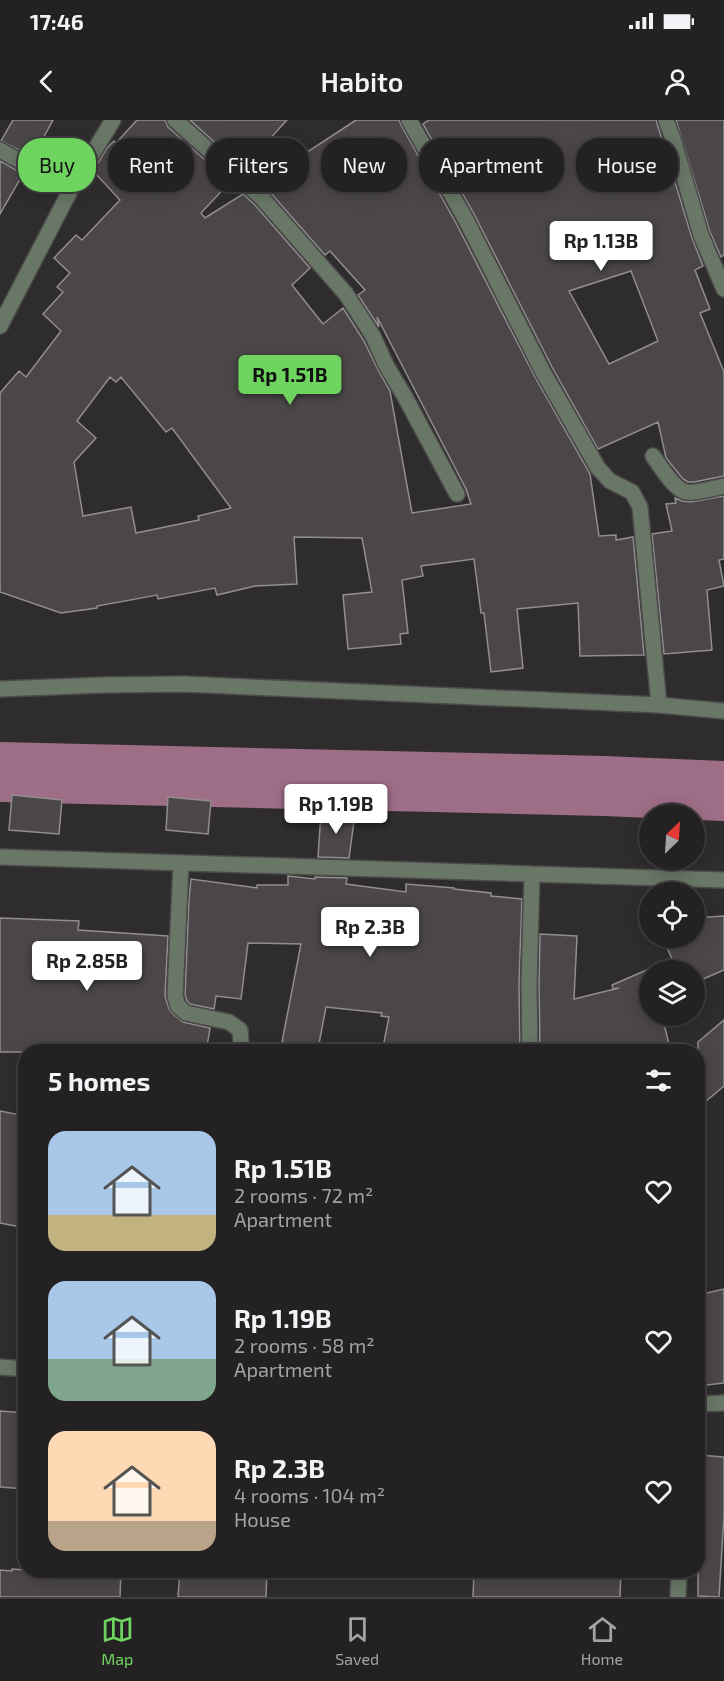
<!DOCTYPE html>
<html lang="en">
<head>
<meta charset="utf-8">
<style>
	body { margin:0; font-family:"Exo 2",sans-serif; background:#2f2e2f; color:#f1f3f6; height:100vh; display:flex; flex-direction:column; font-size:22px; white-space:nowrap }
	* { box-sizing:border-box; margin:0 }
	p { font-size:20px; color:#a3a3a5 }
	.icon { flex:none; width:33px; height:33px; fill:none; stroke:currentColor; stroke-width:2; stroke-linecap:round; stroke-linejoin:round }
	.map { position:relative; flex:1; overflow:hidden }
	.panel { position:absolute; left:18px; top:924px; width:687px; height:534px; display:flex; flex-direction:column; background:#232122; border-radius:24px; box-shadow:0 3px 15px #0003,0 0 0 2px #403e40 }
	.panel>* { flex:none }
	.hud { position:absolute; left:18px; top:18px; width:688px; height:54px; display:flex; gap:12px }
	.needle { width:39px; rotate:25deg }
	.buttons { position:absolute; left:639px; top:684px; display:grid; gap:12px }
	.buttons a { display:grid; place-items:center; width:66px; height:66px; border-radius:50%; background:#232122; box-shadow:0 3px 15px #0003,0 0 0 2px #403e40; font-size:30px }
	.price { position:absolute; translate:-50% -51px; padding:0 14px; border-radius:6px; background:#fff; color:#222; font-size:20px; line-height:39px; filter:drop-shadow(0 2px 3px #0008) }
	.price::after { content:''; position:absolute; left:50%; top:36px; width:18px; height:14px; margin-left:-9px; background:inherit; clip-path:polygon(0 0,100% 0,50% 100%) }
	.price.active { background:#6fd360; color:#111 }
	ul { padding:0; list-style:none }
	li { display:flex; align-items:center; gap:18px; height:150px; padding:0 30px }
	li span { display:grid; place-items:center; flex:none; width:168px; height:120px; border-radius:18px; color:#555 }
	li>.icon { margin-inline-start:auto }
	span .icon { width:72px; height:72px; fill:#fffc; stroke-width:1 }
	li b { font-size:26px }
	h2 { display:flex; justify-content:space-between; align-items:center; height:72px; padding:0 30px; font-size:26px }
	.chip { padding:0 21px; border-radius:24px; background:#232122; box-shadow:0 3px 15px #0003,0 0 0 2px #403e40; font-size:21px; line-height:54px }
	.chip.active { background:#6fd360; color:#111 }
	.status { display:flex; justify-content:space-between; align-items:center; height:42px; padding:0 30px; background:#232122; direction:ltr }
	.status svg { height:16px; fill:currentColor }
	header { display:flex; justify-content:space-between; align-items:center; height:78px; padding:0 30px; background:#232122; font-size:27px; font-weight:600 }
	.dock { display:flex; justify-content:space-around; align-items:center; height:84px; border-top:2px solid #403e40; background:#232122; font-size:16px; color:#a3a3a5 }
	.dock a { display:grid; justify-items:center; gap:3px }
	.dock .active { color:#6fd360 }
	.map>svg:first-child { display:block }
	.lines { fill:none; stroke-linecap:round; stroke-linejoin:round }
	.river { stroke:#9e6d86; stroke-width:60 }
	.building { fill:#4b4748; stroke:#928d8f; stroke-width:1.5; fill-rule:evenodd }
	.minor-casing { stroke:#4b494a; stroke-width:18 }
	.minor { stroke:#687766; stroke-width:15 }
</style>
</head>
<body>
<div class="status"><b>17:46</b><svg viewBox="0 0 49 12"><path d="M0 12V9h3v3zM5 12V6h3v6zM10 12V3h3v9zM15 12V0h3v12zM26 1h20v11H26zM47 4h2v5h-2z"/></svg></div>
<header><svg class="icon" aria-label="back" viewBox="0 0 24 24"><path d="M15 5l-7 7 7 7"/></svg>Habito<svg class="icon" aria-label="person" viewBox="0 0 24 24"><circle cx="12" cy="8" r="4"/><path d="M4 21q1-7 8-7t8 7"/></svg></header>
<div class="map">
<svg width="724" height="1477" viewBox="0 0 724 1477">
	<rect width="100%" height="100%" fill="#2f2c2d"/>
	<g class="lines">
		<!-- river -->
		<path class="river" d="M0 652 604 666 724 671"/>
	</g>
	<!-- building -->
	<path class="building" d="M13 0H53L33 37 1 21Z
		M137 0H165L168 7 230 62 201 93 205 98 243 74 255 85 310 148 292 165 323 204 343 188 364 221 378 250 390 271 412 393 471 384 466 369 377 197 379 207 358 175 365 170 330 131 325 135 269 71 260 63 356 0H399L401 5 456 103 535 257 590 354 599 416 616 415V420L633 417 644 535 580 536 578 483 517 489 523 548 491 552 484 493H481L474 439 421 446 423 456 402 460 408 513 400 514 401 524 348 529 343 475 372 472 362 418 294 417 297 464 255 466 217 475 215 468 158 479 157 475 97 486V488L61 493 0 472V273L19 251 26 257 61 211 43 194 63 172 57 167 70 153 54 138 76 115 82 120 120 80 93 51 107 28 114 21 116 23ZM110 257 116 262 121 257 166 312 172 308 231 388 198 396 199 400 136 413 131 387 83 396 74 342 96 318 77 301Z
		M190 0H287L243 48Z
		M429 0H656L692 118 703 146 695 150 710 189 700 193 724 252V356L694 362H688L683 359 666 338 658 302 598 329 552 247 474 94 423 4ZM631 151 658 221 609 244 569 171Z
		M676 0H724V135L721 137 710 112Z
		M0 41 23 54 0 94Z
		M724 376V439L719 440 724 466 707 470 712 530 664 534 652 414 672 411 666 384 676 383 675 378 682 381 691 382Z
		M12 675 62 680 59 714 9 710Z
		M168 677 211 681 208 714 166 710Z
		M321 692 355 694 349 738 318 737Z
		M288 756 315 759V757L347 758 346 764 406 772V764L454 768V769L491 773V776L522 779 519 863 520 932H382L389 897 381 896 382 893 326 887 318 929 282 922 301 824 248 823 241 879 216 876 214 889 190 884 187 881 185 875 189 779 191 759 257 768V765H288Z
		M724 796V850L694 863V850H650V896H662L671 932H540L539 863 540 814 577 816 574 879 619 868 613 869 612 865 672 839 663 818H694V798Z
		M0 798 79 801 78 810 168 816 165 876 169 889 172 893 183 902 210 908 206 932H0Z
		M724 900V966L698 988V922Z
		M0 991 26 996V1108L0 1103Z
		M724 1169V1263L698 1266V1175Z
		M0 1291 26 1293V1369L0 1367Z
		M698 1335 724 1337V1395L719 1477 698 1476Z
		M12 1449 26 1450H121L120 1477H0V1450L12 1451Z
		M180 1450H267L266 1477H178Z
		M474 1450H621L620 1477H473Z"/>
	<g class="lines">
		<defs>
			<path id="minor" d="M175 0 262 78 346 174 373 216 386 245 405 277 457 374
				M409 0 465 98 543 252 598 348 610 361 632 372 640 387 659 585
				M666 0 673 19 701 115 724 169
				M0 30 71 69
				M0 206 71 69 113 0
				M653 336C660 346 674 369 686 372 696 374 714 368 724 366
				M0 569 103 565 183 564 659 585 724 591
				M0 737 724 760
				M181 743 175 876 178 886 186 893 229 902 240 910 241 923 240 932
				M530 932 529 863 532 754
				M0 1247 26 1249
				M698 1284 724 1283
				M678 1477 679 1450"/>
		</defs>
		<!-- minor casing -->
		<use href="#minor" class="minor-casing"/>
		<!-- minor -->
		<use href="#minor" class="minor"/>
	</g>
</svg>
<div class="buttons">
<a><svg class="needle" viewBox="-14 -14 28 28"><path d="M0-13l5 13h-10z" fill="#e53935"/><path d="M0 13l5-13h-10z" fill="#a3a3a5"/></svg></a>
<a><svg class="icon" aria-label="locate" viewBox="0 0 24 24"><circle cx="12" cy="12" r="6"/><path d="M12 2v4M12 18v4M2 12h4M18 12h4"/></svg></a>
<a><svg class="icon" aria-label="layers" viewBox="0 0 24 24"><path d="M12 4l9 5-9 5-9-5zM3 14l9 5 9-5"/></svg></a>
</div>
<b class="price" style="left:601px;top:152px">Rp 1.13B</b>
<b class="price active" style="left:290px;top:286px">Rp 1.51B</b>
<b class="price" style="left:336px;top:715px">Rp 1.19B</b>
<b class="price" style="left:370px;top:838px">Rp 2.3B</b>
<b class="price" style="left:87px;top:872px">Rp 2.85B</b>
<div class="hud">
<a class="chip active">Buy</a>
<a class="chip">Rent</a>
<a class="chip">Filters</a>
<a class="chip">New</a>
<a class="chip">Apartment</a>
<a class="chip">House</a>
</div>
<section class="panel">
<h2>5 homes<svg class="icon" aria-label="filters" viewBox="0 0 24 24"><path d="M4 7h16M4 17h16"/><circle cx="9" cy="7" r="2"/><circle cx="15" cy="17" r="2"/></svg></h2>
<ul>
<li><span style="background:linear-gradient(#a9c7e8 70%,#c2b280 0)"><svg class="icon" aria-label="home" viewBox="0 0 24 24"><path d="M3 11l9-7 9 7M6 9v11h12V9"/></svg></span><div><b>Rp 1.51B</b><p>2 rooms · 72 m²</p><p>Apartment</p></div><svg class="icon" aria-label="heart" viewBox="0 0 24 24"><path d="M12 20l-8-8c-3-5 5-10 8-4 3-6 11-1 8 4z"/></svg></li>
<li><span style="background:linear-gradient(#a9c7e8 65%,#7fa58c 0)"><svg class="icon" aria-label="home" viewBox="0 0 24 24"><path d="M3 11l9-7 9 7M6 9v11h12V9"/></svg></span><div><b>Rp 1.19B</b><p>2 rooms · 58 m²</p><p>Apartment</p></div><svg class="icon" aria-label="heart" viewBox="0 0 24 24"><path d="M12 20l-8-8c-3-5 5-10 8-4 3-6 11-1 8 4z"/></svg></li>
<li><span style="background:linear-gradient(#ffd9b3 75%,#b9a48a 0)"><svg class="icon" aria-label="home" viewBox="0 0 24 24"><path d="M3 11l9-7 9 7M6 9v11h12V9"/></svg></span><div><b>Rp 2.3B</b><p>4 rooms · 104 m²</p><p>House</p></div><svg class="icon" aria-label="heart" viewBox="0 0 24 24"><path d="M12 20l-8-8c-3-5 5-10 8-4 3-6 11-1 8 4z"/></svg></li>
</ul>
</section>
</div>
<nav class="dock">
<a class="active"><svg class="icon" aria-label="map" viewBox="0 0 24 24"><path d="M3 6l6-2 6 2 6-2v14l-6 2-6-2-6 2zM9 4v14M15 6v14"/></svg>Map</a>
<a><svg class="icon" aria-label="saved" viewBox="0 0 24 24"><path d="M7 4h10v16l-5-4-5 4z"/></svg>Saved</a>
<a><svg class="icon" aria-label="home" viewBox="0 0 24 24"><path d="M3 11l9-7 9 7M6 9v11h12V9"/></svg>Home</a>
</nav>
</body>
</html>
